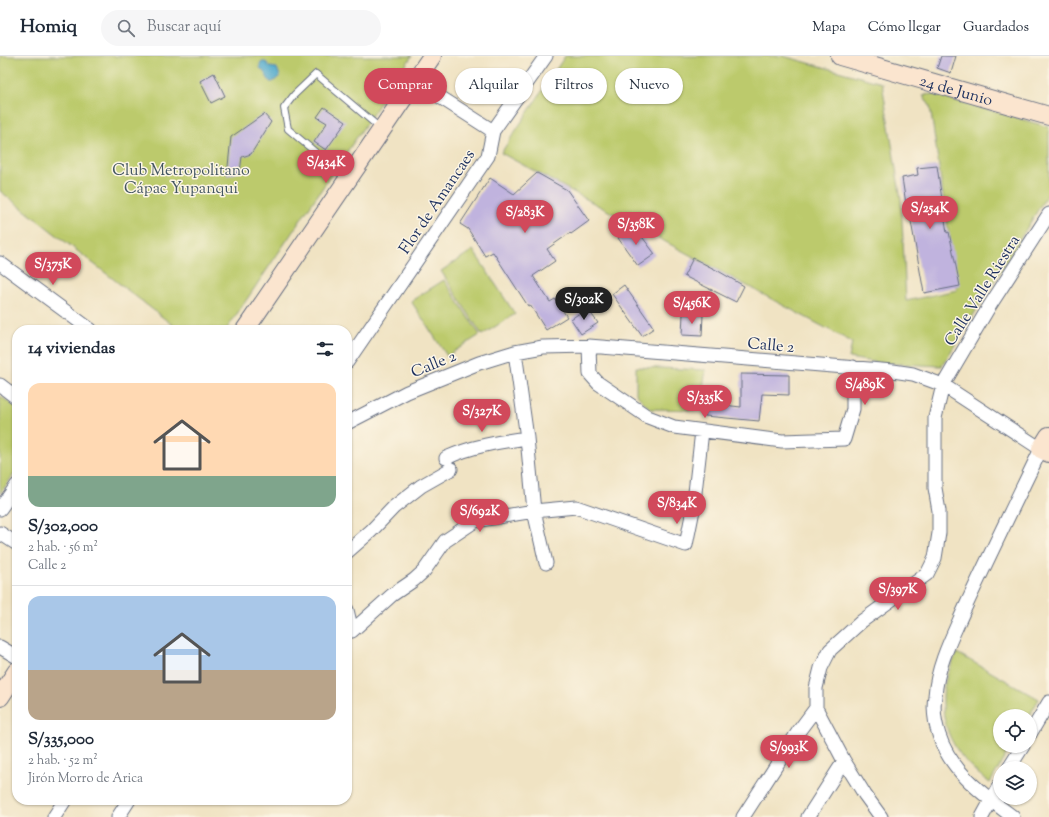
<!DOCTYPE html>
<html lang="es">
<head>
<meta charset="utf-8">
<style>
	body { margin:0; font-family:"Sorts Mill Goudy",serif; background:#f6f6f7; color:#1f2937; height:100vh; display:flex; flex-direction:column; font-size:15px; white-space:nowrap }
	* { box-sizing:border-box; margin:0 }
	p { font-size:13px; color:#747a83 }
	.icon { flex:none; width:22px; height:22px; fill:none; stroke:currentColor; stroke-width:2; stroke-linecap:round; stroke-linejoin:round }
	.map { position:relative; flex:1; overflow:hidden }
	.details { position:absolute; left:12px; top:269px; width:340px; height:480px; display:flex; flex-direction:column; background:#fff; border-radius:16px; box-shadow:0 1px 3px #0004 }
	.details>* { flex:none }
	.top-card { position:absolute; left:364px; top:12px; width:380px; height:36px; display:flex; gap:8px }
	.tools { position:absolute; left:993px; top:653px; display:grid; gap:8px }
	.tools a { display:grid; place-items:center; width:44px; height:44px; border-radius:50%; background:#fff; box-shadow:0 1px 3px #0004; font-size:20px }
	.price { position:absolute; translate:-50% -34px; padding:0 9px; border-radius:14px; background:#d1495b; color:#fff; font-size:13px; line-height:26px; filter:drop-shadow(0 1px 2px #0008) }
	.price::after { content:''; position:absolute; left:50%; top:24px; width:12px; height:9px; margin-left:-6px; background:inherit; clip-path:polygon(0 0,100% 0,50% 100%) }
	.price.on { background:#222; color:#fff }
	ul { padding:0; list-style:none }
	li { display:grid; align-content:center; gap:8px; height:212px; padding:0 16px }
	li+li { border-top:1px solid #e0e1e3 }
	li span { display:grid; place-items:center; height:124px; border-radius:12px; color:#555 }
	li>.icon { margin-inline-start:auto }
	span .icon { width:72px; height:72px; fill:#fffc; stroke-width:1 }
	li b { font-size:17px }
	h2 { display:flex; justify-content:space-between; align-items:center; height:48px; padding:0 16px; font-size:17px }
	.pill { padding:0 14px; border-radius:18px; background:#fff; box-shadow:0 1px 3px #0004; font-size:14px; line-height:36px }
	.pill.on { background:#d1495b; color:#fff }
	header { display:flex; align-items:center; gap:24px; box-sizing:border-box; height:56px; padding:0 20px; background:#fff; border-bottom:1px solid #e0e1e3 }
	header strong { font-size:19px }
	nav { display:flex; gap:22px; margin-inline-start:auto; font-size:14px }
	.search { width:280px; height:36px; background:#f6f6f7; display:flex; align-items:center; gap:10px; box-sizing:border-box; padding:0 14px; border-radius:22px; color:#747a83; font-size:15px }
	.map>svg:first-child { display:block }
	.green { fill:#bcca6c; stroke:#6c7c65 }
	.water { fill:#4ca7ca; stroke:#346b94 }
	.building { fill:#c0b3de }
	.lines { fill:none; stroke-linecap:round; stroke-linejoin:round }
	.lane-casing { stroke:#666e81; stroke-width:8 }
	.street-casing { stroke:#666e81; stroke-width:15 }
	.secondary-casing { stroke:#666e81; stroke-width:20 }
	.lane { stroke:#fff; stroke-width:6 }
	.street { stroke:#fff; stroke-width:13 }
	.secondary { stroke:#fbe5cf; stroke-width:18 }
	.labels { text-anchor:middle; stroke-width:3; stroke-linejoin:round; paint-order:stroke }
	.street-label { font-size:16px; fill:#1b2f5e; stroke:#fcf5e5 }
	.park-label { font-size:16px; fill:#435662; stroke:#fcf5e5 }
</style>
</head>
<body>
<header>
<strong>Homiq</strong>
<div class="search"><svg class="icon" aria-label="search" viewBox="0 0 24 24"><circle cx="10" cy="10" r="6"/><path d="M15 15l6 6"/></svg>Buscar aquí</div>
<nav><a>Mapa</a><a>Cómo llegar</a><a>Guardados</a></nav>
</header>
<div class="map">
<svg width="1049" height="761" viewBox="0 0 1049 761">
	<rect width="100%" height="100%" fill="#fcf5e5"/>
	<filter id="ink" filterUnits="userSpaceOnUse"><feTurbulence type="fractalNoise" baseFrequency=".025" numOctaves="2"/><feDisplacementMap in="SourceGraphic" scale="8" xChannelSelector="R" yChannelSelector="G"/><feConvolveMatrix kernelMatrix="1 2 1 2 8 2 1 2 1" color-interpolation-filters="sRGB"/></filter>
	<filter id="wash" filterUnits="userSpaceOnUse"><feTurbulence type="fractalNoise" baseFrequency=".012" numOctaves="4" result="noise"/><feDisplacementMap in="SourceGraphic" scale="16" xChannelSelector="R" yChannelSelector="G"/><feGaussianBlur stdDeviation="0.9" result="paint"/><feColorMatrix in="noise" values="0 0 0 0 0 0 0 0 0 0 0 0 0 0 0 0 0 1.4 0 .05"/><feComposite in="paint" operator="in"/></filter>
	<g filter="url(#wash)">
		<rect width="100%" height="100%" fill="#f0e3c3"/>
		<!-- green -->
		<path class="green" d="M0 0H412L226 274H179L0 135Z
			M565 0H783L882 27 901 144 906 245 957 234 930 50 923 39 933 38 1049 71V136L942 310 879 307 849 302 852 286 790 253 501 97Z
			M473 194 515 258 482 279 441 215Z
			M444 224 480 279 447 300 411 245Z
			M636 311 706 314 699 354 650 353 636 338Z
			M0 340 17 352V414L0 438Z
			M957 597 1039 643 1029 660H1000V690H1011L990 727C963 707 943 682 943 647 943 642 943 637 944 632 946 619 952 608 957 597Z"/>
		<!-- water -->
		<path class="water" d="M262 6H266L270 11 277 12 280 20 273 26H270L264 16 260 12V8Z"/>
		<g id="blocks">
			<!-- building -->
			<path class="building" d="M941 0H956L951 17 937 12Z
				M214 17 225 40 211 47 200 25Z
				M324 51 346 66 326 94 314 86 327 67 317 61Z
				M264 58 271 66 251 98 242 101 240 116 227 120 231 81Z
				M937 110 947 177 949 176 960 230 924 237 910 160 908 161 902 122 918 119 917 112Z
				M537 117 567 134 589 165 571 178 570 177 547 193 555 205 533 220 550 246 555 243 567 261 546 274 530 249 528 250 493 196 485 200 468 173 460 168 490 122 514 138Z
				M634 170 655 198 638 210 618 182Z
				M693 202 720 216 744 230 736 246 684 220Z
				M624 229 654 272 642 280 612 238Z
				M587 252 598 267 581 278 571 263Z
				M683 258 703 259 702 280 682 279Z
				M741 318 789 319V339L762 338 759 365 705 360 706 347 741 351Z"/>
		</g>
	</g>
	<g filter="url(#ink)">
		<use href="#blocks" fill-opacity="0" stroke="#666e81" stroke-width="1"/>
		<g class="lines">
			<defs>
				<path id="lane" d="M347 123 288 73 284 52 294 39 316 18 380 72"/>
				<path id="street" d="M415 25 493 75
					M0 207 91 274
					M589 290 590 318 598 327 648 361 674 371 782 385 844 383 853 353V311
					M515 296 527 382 534 455 546 507
					M347 306 488 100 493 75 546 0
					M0 329 17 342
					M347 367 407 336 479 307 515 296 543 291 589 290 893 315 913 318 943 329 1041 393C1015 447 989 500 964 554 952 581 937 610 935 640 933 652 935 667 939 679 950 715 984 739 1013 761
					M446 402C472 390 499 386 527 382
					M0 453 17 429
					M0 477 17 488
					M347 496 371 475 394 451 421 430 451 413
					M347 554 352 575 392 539 414 524 424 515 445 485 475 465 534 455 576 451 686 489 693 454 702 375
					M0 591 17 601
					M1030 678 1049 646
					M1009 712 1023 690
					M54 761 65 744
					M118 761 129 744
					M743 761 798 676 816 652
					M808 761 844 705
					M881 761 865 739 844 705 816 652V632L821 612 830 594 862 565 927 518 935 502 939 477V455L935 432V362L943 329 989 251 1049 158
					M982 761 1000 728"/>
				<g id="secondary">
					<path id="s1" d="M840 0 1049 60"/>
					<path d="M245 274 432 0"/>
					<path d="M1049 380 1041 393 1049 397"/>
					<path d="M0 641 17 615"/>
				</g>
			</defs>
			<!-- lane casing -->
			<use href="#lane" class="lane-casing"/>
			<!-- street casing -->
			<use href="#street" class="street-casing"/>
			<!-- secondary casing -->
			<use href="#secondary" class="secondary-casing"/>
			<!-- lane -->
			<use href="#lane" class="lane"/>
			<!-- street -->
			<use href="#street" class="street"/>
			<!-- secondary -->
			<use href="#secondary" class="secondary"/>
		</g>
	</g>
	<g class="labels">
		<!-- street labels -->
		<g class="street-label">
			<text dy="6" stroke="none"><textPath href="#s1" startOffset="121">24 de Junio</textPath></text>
			<text transform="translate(436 145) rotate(-56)" y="6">Flor de Amancaes</text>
			<text transform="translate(981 234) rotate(-58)" y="6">Calle Valle Riestra</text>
			<text transform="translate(771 288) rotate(5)" y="6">Calle 2</text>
			<text transform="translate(433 307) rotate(-22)" y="6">Calle 2</text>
		</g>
		<!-- park labels -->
		<g class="park-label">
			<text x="181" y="119">Club Metropolitano<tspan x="181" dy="18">Cápac Yupanqui</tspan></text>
		</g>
	</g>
</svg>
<div class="tools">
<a><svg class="icon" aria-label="locate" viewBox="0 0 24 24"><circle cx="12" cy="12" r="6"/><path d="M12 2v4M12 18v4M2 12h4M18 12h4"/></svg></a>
<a><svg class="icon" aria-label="layers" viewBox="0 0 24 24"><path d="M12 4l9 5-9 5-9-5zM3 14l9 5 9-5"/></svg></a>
</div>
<b class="price" style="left:326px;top:128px">S/434K</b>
<b class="price" style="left:930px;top:174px">S/254K</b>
<b class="price" style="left:525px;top:178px">S/283K</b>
<b class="price" style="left:636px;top:190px">S/358K</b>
<b class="price" style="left:53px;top:230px">S/375K</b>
<b class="price on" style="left:584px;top:265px">S/302K</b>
<b class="price" style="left:692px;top:269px">S/456K</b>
<b class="price" style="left:865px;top:350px">S/489K</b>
<b class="price" style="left:705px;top:363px">S/335K</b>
<b class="price" style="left:482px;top:377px">S/327K</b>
<b class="price" style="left:677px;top:469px">S/834K</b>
<b class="price" style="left:480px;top:477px">S/692K</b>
<b class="price" style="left:898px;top:555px">S/397K</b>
<b class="price" style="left:789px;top:713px">S/993K</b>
<div class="top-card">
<a class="pill on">Comprar</a>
<a class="pill">Alquilar</a>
<a class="pill">Filtros</a>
<a class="pill">Nuevo</a>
</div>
<section class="details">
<h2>14 viviendas<svg class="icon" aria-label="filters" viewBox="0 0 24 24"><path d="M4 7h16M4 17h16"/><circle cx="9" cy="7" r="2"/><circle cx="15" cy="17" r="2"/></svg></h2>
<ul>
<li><span style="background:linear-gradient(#ffd9b3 75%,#7fa58c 0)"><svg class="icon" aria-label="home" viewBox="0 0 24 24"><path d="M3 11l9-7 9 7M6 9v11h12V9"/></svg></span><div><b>S/302,000</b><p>2 hab. · 56 m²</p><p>Calle 2</p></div></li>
<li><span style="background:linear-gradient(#a9c7e8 60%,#b9a48a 0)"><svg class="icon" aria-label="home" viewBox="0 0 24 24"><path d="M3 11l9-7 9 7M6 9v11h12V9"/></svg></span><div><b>S/335,000</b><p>2 hab. · 52 m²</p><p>Jirón Morro de Arica</p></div></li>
</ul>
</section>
</div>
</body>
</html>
